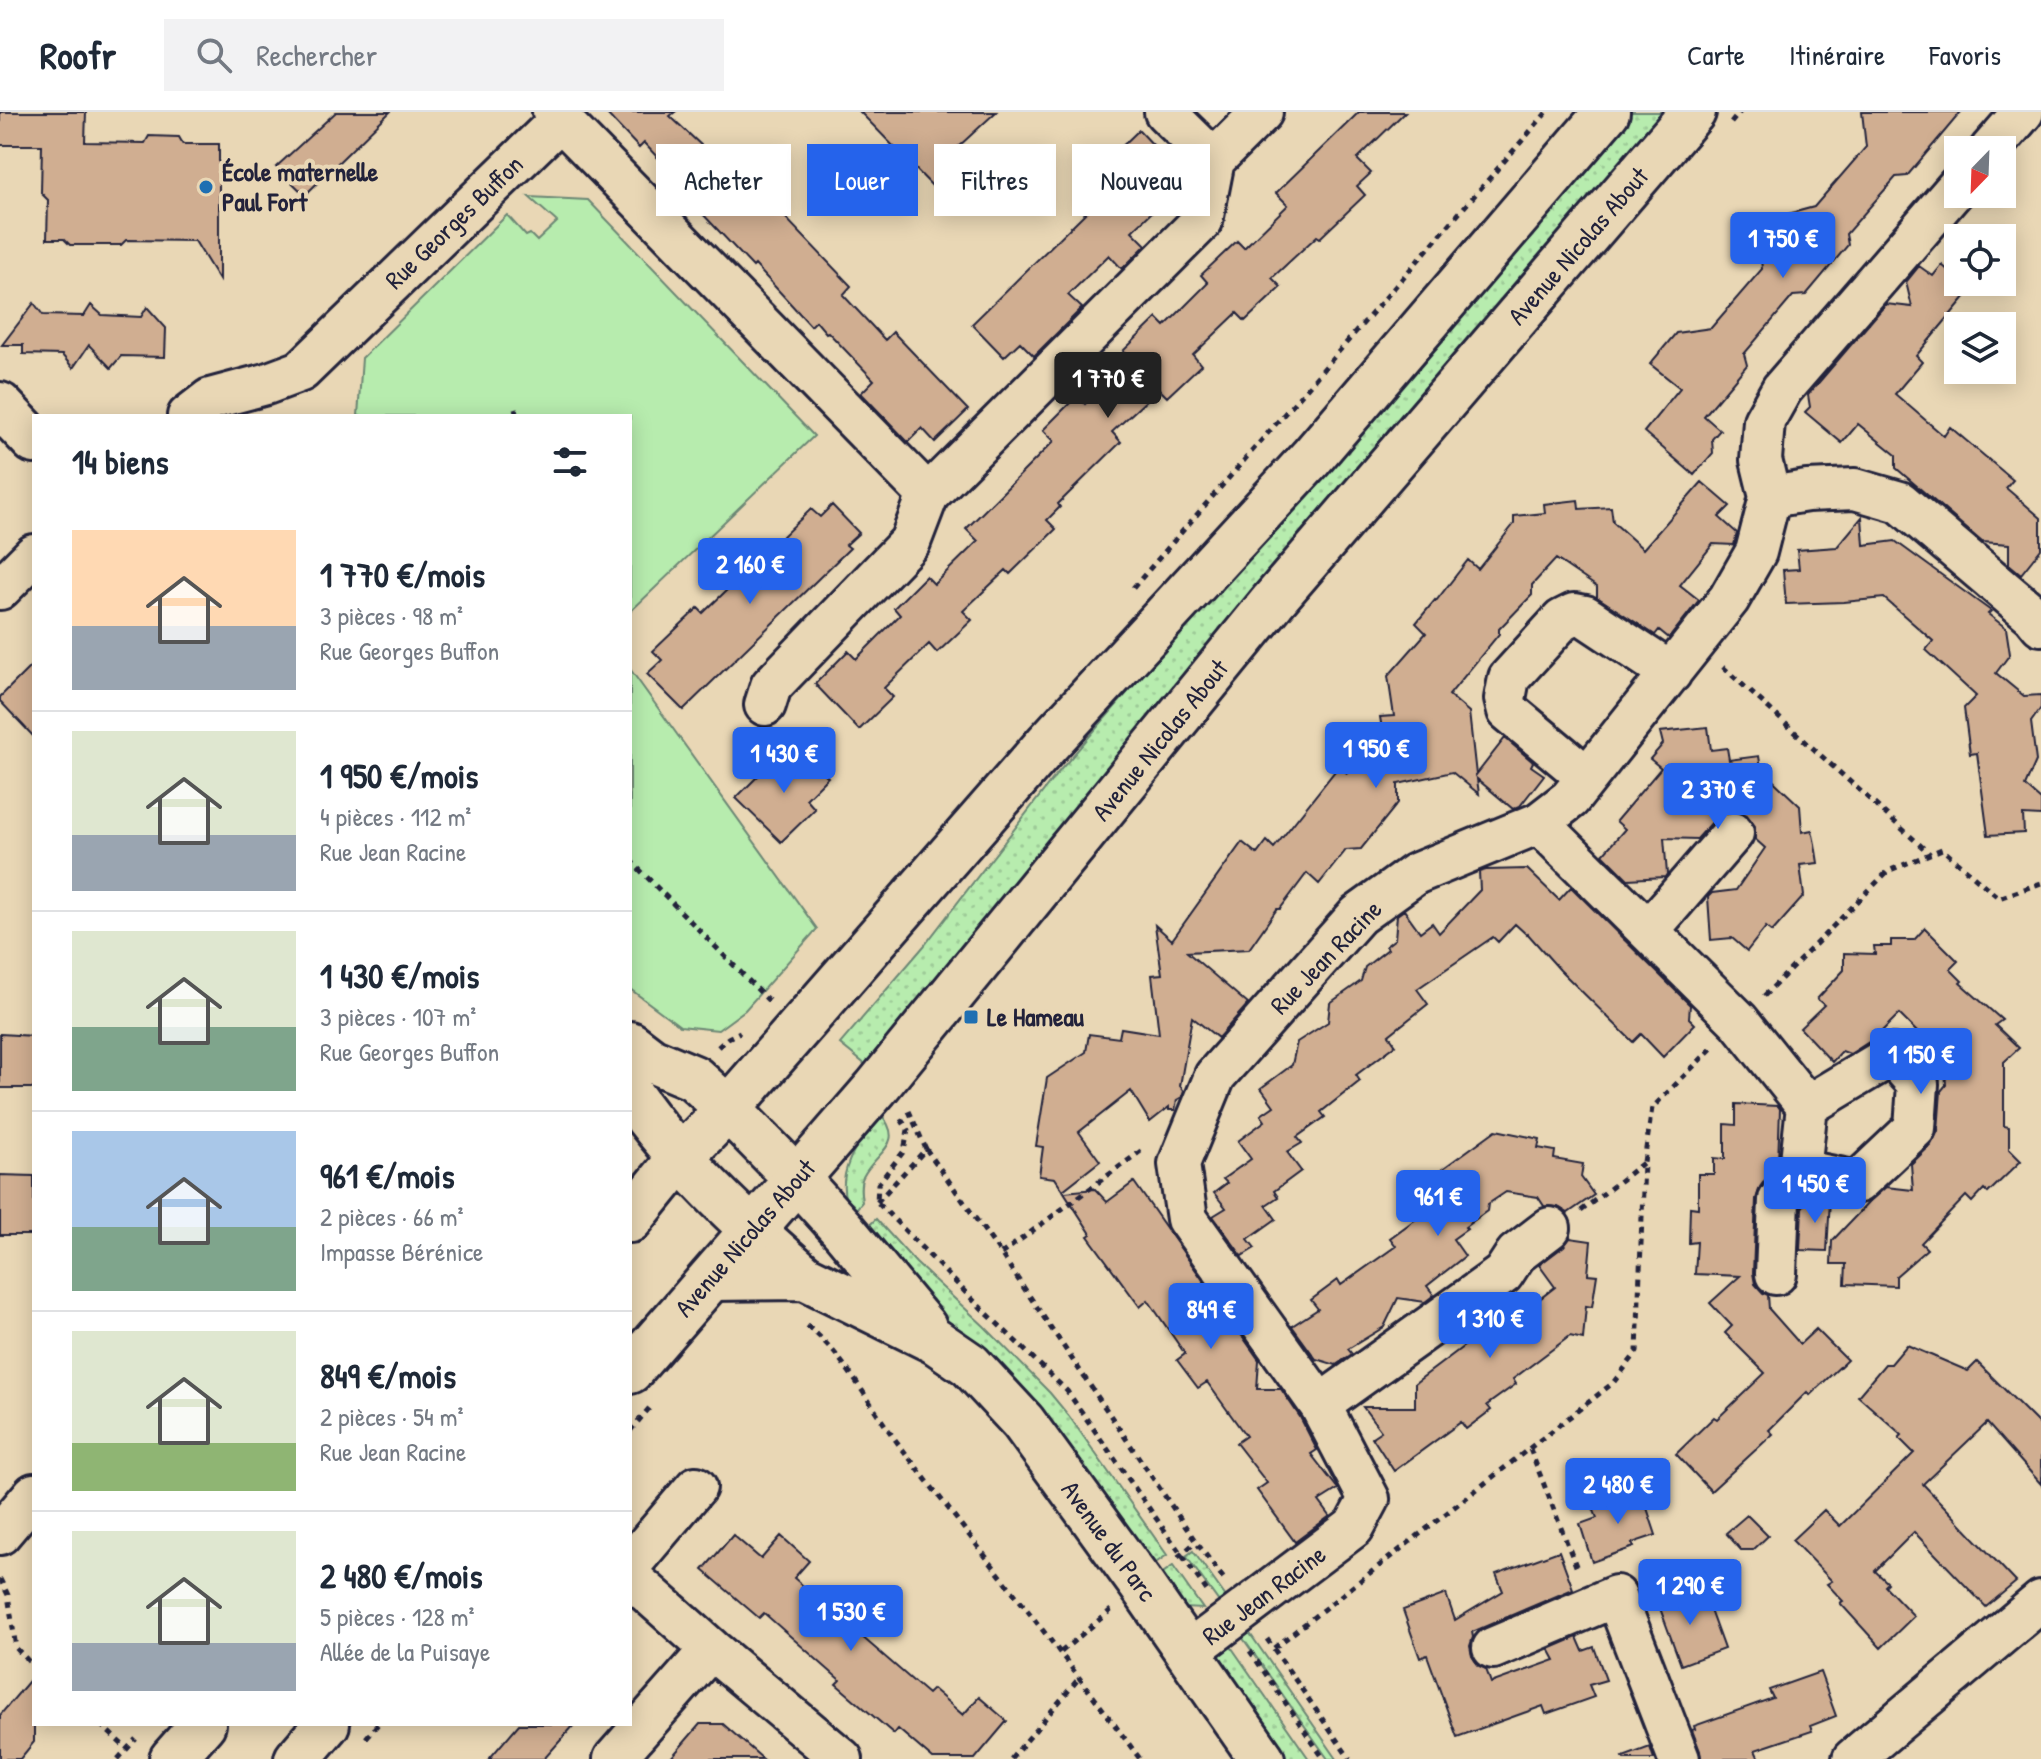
<!DOCTYPE html>
<html lang="fr">
<head>
<meta charset="utf-8">
<style>
	body { margin:0; font-family:"Patrick Hand",sans-serif; background:#f2f2f3; color:#1f2937; height:100vh; display:flex; flex-direction:column; font-size:30px; white-space:nowrap }
	* { box-sizing:border-box; margin:0 }
	p { font-size:26px; color:#747a83 }
	.icon { flex:none; width:44px; height:44px; fill:none; stroke:currentColor; stroke-width:2; stroke-linecap:round; stroke-linejoin:round }
	.map { position:relative; flex:1; overflow:hidden }
	.details { position:absolute; left:32px; top:302px; width:600px; height:1312px; display:flex; flex-direction:column; background:#fff; border-radius:0px; box-shadow:0 4px 20px #0003 }
	.details>* { flex:none }
	.top-card { position:absolute; left:656px; top:32px; width:760px; height:72px; display:flex; gap:16px }
	.needle { width:52px; rotate:203deg }
	.tools { position:absolute; left:1944px; top:24px; display:grid; gap:16px }
	.tools a { display:grid; place-items:center; width:72px; height:72px; border-radius:0px; background:#fff; box-shadow:0 4px 20px #0003; font-size:40px }
	.price { position:absolute; translate:-50% -68px; padding:0 18px; border-radius:8px; background:#2563eb; color:#fff; font-size:26px; line-height:52px; filter:drop-shadow(0 2px 4px #0008) }
	.price::after { content:''; position:absolute; left:50%; top:48px; width:24px; height:18px; margin-left:-12px; background:inherit; clip-path:polygon(0 0,100% 0,50% 100%) }
	.price.on { background:#222; color:#fff }
	ul { padding:0; list-style:none }
	li { display:flex; align-items:center; gap:24px; height:200px; padding:0 40px }
	li+li { border-top:2px solid #e0e1e3 }
	li span { display:grid; place-items:center; flex:none; width:224px; height:160px; border-radius:0px; color:#555 }
	li>.icon { margin-inline-start:auto }
	span .icon { width:96px; height:96px; fill:#fffc; stroke-width:1 }
	li b { font-size:34px }
	h2 { display:flex; justify-content:space-between; align-items:center; height:96px; padding:0 40px; font-size:34px }
	.chip { padding:0 28px; border-radius:0px; background:#fff; box-shadow:0 4px 20px #0003; font-size:28px; line-height:72px }
	.chip.on { background:#2563eb; color:#fff }
	header { display:flex; align-items:center; gap:48px; box-sizing:border-box; height:112px; padding:0 40px; background:#fff; border-bottom:2px solid #e0e1e3 }
	header strong { font-size:38px }
	nav { display:flex; gap:44px; margin-inline-start:auto; font-size:28px }
	.search { width:560px; height:72px; background:#f2f2f3; display:flex; align-items:center; gap:20px; box-sizing:border-box; padding:0 28px; border-radius:0px; color:#747a83; font-size:30px }
	.map>svg:first-child { display:block }
	.grass { fill:url(#grass-dots); stroke:#6c8774; stroke-width:2 }
	.green { fill:#b7ecae; stroke:#6c8774; stroke-width:2 }
	.building { fill:#d0ae91; stroke:#22223b; stroke-width:2 }
	.lines { fill:none; stroke-linecap:round; stroke-linejoin:round }
	.minor-casing { stroke:#22223b; stroke-width:46 }
	.tertiary-casing { stroke:#22223b; stroke-width:50 }
	.secondary-casing { stroke:#22223b; stroke-width:50 }
	.path { stroke:#22223b; stroke-width:5; stroke-dasharray:6 6; stroke-linecap:butt }
	.minor { stroke:#e9d7b5; stroke-width:40 }
	.tertiary { stroke:#e9d7b5; stroke-width:44 }
	.secondary { stroke:#e9d7b5; stroke-width:44 }
	.poi-dot { fill:#1f6fb2; stroke:#e9d7b5; stroke-width:3 }
	.labels { text-anchor:middle; stroke-width:8; stroke-linejoin:round; paint-order:stroke }
	.poi-label { font-size:26px; font-weight:bold; fill:#22223b; stroke:#e9d7b5; text-anchor:start }
	.street-label { font-size:26px; fill:#22223b; stroke:#e9d7b5 }
</style>
</head>
<body>
<header>
<strong>Roofr</strong>
<div class="search"><svg class="icon" aria-label="search" viewBox="0 0 24 24"><circle cx="10" cy="10" r="6"/><path d="M15 15l6 6"/></svg>Rechercher</div>
<nav><a>Carte</a><a>Itinéraire</a><a>Favoris</a></nav>
</header>
<div class="map">
<svg width="2041" height="1647" viewBox="0 0 2041 1647">
	<defs>
		<pattern id="grass-dots" width="8" height="8" patternUnits="userSpaceOnUse" patternTransform="scale(2)"><rect width="8" height="8" fill="#b7ecae"/><path d="M2 2h.1M6 6h.1" fill="none" stroke="#9dca97" stroke-width="1.8" stroke-linecap="round"/></pattern>
	</defs>
	<rect width="100%" height="100%" fill="#e9d7b5"/>
	<filter id="ink" filterUnits="userSpaceOnUse"><feTurbulence type="fractalNoise" baseFrequency=".0125" numOctaves="2"/><feDisplacementMap in="SourceGraphic" scale="16" xChannelSelector="R" yChannelSelector="G"/><feConvolveMatrix kernelMatrix="1 2 1 2 8 2 1 2 1" color-interpolation-filters="sRGB"/></filter>
	<g filter="url(#ink)">
		<!-- grass -->
		<path class="grass" d="M1631 0H1671L866 953 840 932 924 834 1056 663Z
			M880 1001C907 1033 876 1039 863 1065 859 1073 861 1082 862 1090L852 1102C829 1066 859 1028 880 1001Z
			M876 1107 916 1151 984 1214 1050 1281 1069 1304 1167 1443 1147 1457 942 1212 862 1120Z
			M1193 1439 1226 1485 1219 1490 1186 1444Z
			M1173 1454 1203 1497 1183 1496 1154 1467Z
			M1242 1510 1337 1647H1328L1235 1515Z
			M1225 1526 1309 1647H1278L1217 1550V1540Z"/>
		<!-- green -->
		<path class="green" d="M529 85 588 88 814 324 630 500V304H358L362 246 507 103 526 124 530 122 537 129 557 110Z
			M630 557 817 817 745 898 718 918 680 914 630 877Z"/>
		<!-- building -->
		<path class="building" d="M0 0H86L85 30 145 31 149 24 179 25 183 32H219V168L195 129 126 128 121 133H70L64 127H47L48 88 41 81 42 33H0Z
			M336 0H390L305 83 276 55Z
			M605 0H675L670 4 703 35 730 66 739 57 851 174 843 183 885 228 893 220 968 298 935 330 922 316 908 330 861 281 874 268 828 220 826 221 816 209 811 214 755 153 753 155 698 97 702 93 644 31 639 36Z
			M860 0H996L958 35 975 52 942 84Z
			M1359 0H1405L1357 47 1371 61 1357 74 1365 83 1320 126 1317 124 1272 166 1281 175 1245 209 1237 201 1193 243 1201 253 1167 285 1159 277 1112 320 1121 330 1058 392 1060 395 1047 408 1056 417 1010 462 1006 458 963 499 972 508 937 541 929 532 884 576 893 585 859 618 815 572 848 539 856 547 900 503 894 496 926 464 934 472 978 429 966 417 1054 329 1043 318 1077 284 1085 292 1129 246 1123 239 1157 206 1165 214 1208 171 1201 163 1237 129 1244 136 1288 93 1276 81Z
			M1862 0H1961L1907 64 1896 65 1846 122 1848 133 1806 183 1793 184 1744 242 1747 253 1704 304 1720 318 1712 327 1713 341 1694 363 1644 320 1680 276 1650 252 1676 221 1711 216 1762 157 1761 147 1772 134 1760 124 1771 112 1777 105 1814 95 1866 35Z
			M1139 18 1170 51 1155 65 1171 82 1132 119 1146 133 1122 157 1109 143 1068 183 1082 196 1034 244 1020 230 1004 245 972 212 1126 61 1111 45Z
			M1942 153 1958 167V170H1962L1971 178 1916 244 1922 250 1895 282 1944 324 1950 315 2013 368 2006 376 2041 406V437L2021 462 2009 452V432L1982 430 1896 356V343L1858 312 1842 331 1805 300 1810 295 1808 283 1886 192 1912 195 1906 170 1919 154 1933 164Z
			M34 191 43 203 84 204 91 193 102 203 141 205 147 195 166 216 165 245 121 244 111 256 89 233 73 256 62 243 23 242V233H2Z
			M1702 370 1730 394 1719 405 1737 421 1734 433 1713 432 1680 473 1699 488 1669 526 1659 518 1655 523 1597 485V475L1556 447 1532 473V483L1499 517V522L1449 583 1469 600 1476 663 1505 626 1533 650 1531 654 1544 663 1520 694 1513 697 1477 667 1479 682 1452 660 1398 672V691L1361 737 1346 738 1319 772 1307 761 1280 797H1277L1249 837 1187 840 1248 892 1218 926 1192 905 1180 974 1184 979 1182 985 1177 988 1175 998H1169V995L1150 1010 1131 979 1079 1020 1100 1049 1063 1078 1055 1066 1039 1064 1043 1035 1036 1034 1047 966 1086 940 1089 922 1119 926 1121 916 1159 922 1152 863 1162 862 1155 813 1172 828 1242 730 1257 742 1267 729 1274 736 1339 654 1347 661 1382 617 1380 605 1394 604 1388 564 1426 521 1416 511 1435 488 1436 489 1468 448 1478 457 1514 412V404L1545 401 1544 392 1578 388 1579 397 1611 395 1613 410 1643 437Z
			M832 393 859 421 846 433 850 436 683 598 647 562 662 548 653 539 698 496 703 501 811 397 820 405Z
			M1862 405 1864 433 1895 429 1991 499 1988 502 2006 516 2010 542 1996 561 2024 584 2041 583V596L2031 610 2036 649 2025 674 2041 688V704L2023 703 2024 721 1988 723 1977 641 1970 642 1964 596 1976 584 1926 538 1933 529 1884 486 1844 490 1786 492 1783 458 1799 457 1797 438 1837 435Z
			M34 551V625L0 589V585Z
			M1708 615 1711 638 1727 636 1729 648 1759 644 1761 657 1800 694 1802 720 1812 718 1815 732 1818 751 1800 753 1804 784 1772 820 1766 815 1747 839 1732 826 1711 828 1708 785 1712 781 1736 778 1765 736 1755 727V714L1747 703 1738 699H1725L1723 698 1697 727 1664 726 1667 762 1665 765 1628 767 1603 742 1625 717 1616 709 1661 656 1650 647 1663 632 1660 620Z
			M801 637 828 665 806 687 815 697 781 730 736 686 771 651 778 659Z
			M1527 757 1559 788 1571 775 1690 893 1689 906 1695 912 1663 945 1641 922 1633 930 1560 858 1527 821 1526 822 1515 812 1498 830 1493 825 1417 877 1428 892 1389 923 1396 933 1356 963 1360 969 1321 1000 1325 1005 1297 1025 1302 1031 1287 1040 1301 1059 1274 1079 1278 1085 1266 1093 1276 1107 1248 1127 1255 1136 1242 1144 1213 1104 1226 1096 1214 1081 1227 1071 1223 1067 1251 1047 1238 1029 1265 1009 1261 1003 1274 994 1261 976 1292 953 1297 930 1328 910 1330 891 1361 869 1365 855 1388 837 1386 834 1395 827 1397 803 1404 798 1420 820 1432 811 1439 821 1480 778 1479 760 1486 758Z
			M1925 816 1958 849 1950 857 1962 869 1960 871 2002 908 1995 913 2019 936 2004 950V1014L2009 1015V1037L2021 1049 1988 1081 1984 1077 1972 1090 1966 1084 1921 1131 1927 1137 1896 1164V1174L1845 1172 1846 1152H1831L1832 1129 1870 1089 1886 1075 1913 1078 1911 1052 1931 1033 1938 1019 1941 979 1946 973 1943 928 1924 927 1899 902 1875 926 1850 942 1842 939 1832 950 1800 916 1824 893 1817 887 1844 858V841L1875 842 1874 834H1891V828H1914Z
			M0 922 34 924V976H0Z
			M1736 992 1778 994 1780 997 1778 1050 1760 1075 1756 1087 1753 1161 1755 1172 1763 1181 1768 1183 1769 1197 1800 1232 1816 1217 1847 1248 1810 1283 1807 1280 1769 1318 1773 1322 1711 1379 1676 1342 1714 1305 1717 1307 1765 1261 1725 1221 1732 1214 1710 1191 1740 1164 1695 1162 1697 1130 1689 1131 1690 1095 1698 1096V1062H1714V1046L1725 1047V1012L1736 1013Z
			M1496 1018 1540 1027 1538 1036 1555 1039 1554 1047 1583 1052 1581 1065 1594 1083 1568 1101 1558 1095 1544 1094 1538 1085 1506 1080 1488 1092 1487 1099 1465 1115 1467 1117 1453 1127 1465 1144 1427 1174 1434 1183 1425 1190 1398 1186 1384 1215 1348 1237 1352 1242 1336 1253 1316 1247 1292 1214 1318 1197 1311 1188 1338 1168 1341 1173 1396 1134 1390 1126 1431 1096 1426 1089 1440 1079 1430 1066Z
			M0 1063 34 1064V1123H0Z
			M1134 1070 1259 1248 1257 1277H1281L1300 1305 1317 1338 1311 1342 1338 1377 1319 1389 1330 1404 1295 1430 1257 1378 1267 1371 1236 1331 1246 1324 1207 1270 1198 1276 1177 1248 1185 1242 1148 1188 1140 1195 1088 1124 1091 1122 1064 1080 1095 1077 1107 1090Z
			M1810 1084 1830 1088 1827 1139 1800 1138 1802 1096Z
			M1570 1126 1591 1129 1588 1162 1597 1163 1592 1195 1586 1194 1583 1227 1570 1224 1513 1267 1516 1272 1487 1293 1491 1298 1466 1317 1461 1310 1394 1359 1372 1325 1381 1319 1363 1295H1415V1271L1480 1222 1479 1220 1487 1215 1488 1201 1498 1194 1510 1210 1555 1175 1539 1153 1564 1134Z
			M1907 1233 1968 1259 1977 1250 2041 1314V1372L1987 1311 1923 1372 2016 1470 1986 1495 1914 1420 1875 1459 1888 1471 1885 1474 1914 1504 1881 1536 1840 1491 1843 1489 1827 1472 1832 1469 1792 1428 1824 1398 1840 1414 1914 1341 1899 1326 1902 1323 1858 1284 1885 1252H1891Z
			M1641 1378 1656 1423 1632 1431 1634 1435 1592 1450 1580 1412 1597 1406 1593 1396Z
			M1747 1403 1768 1424 1753 1438H1741L1726 1421Z
			M733 1423 761 1447 781 1424 809 1449 794 1466 928 1582 933 1577 963 1603 979 1585 1007 1609 975 1647H933L898 1617 894 1622 836 1572 840 1568 764 1501 759 1506 703 1458Z
			M1559 1439 1573 1477 1472 1520 1473 1525 1470 1534 1472 1544 1479 1554 1486 1557 1491 1571 1555 1548 1549 1537 1577 1525 1583 1539 1594 1535 1606 1568 1589 1573 1594 1585 1546 1602 1543 1594 1457 1625 1427 1543 1420 1546 1403 1498 1446 1482 1455 1508 1503 1479 1496 1462Z
			M1690 1476 1697 1493 1707 1490 1724 1537 1681 1553 1657 1488Z
			M1820 1560 1836 1604 1810 1614 1812 1619 1755 1638 1759 1647H1701L1700 1639 1692 1618 1695 1617 1694 1614 1773 1586 1769 1578Z
			M34 1563V1630L20 1647H0V1603Z
			M519 1612H575L544 1647H489Z
			M700 1612H723L763 1647H670Z
			M1650 1635 1654 1647H1624L1623 1645Z"/>
		<g class="lines">
			<defs>
				<path id="minor" d="M553 0 928 383 1202 109 1214 48 1262 0
					M1165 0 1214 48
					M1990 38 2023 0
					M188 304 210 287 266 272 301 259 560 8
					M1770 385 1761 348 1764 309 1782 277 1958 74
					M0 477 34 443
					M765 593 771 574 910 430 928 383
					M1587 665 1508 599 1505 587 1509 566 1562 508 1574 502 1585 504 1671 561
					M1539 711 1739 909 1807 994 1800 1058 1858 1070 1915 1016 1918 972 1892 943 1807 994
					M1648 819 1733 721
					M1776 1162 1779 1088 1800 1058
					M1320 1293 1503 1162 1516 1142 1550 1116
					M0 1422 34 1382
					M630 1453 696 1375
					M630 1465 711 1537
					M1493 1536 1616 1484 1679 1647
					M1188 1540 1354 1415 1369 1387 1320 1293 1187 1107 1179 1052 1215 964 1358 803 1415 762 1539 711 1570 687 1729 487 1756 440 1770 385 1807 379 1855 377 1900 390 2033 503 2041 513
					M614 1647 711 1537 842 1647
					M1853 1647 2041 1489"/>
				<path id="tertiary" d="M0 293 34 329
					M630 932 651 948 694 966 728 997 797 1067 844 1119 924 1215
					M630 982C678 1051 742 1110 805 1165
					M712 1166 805 1165 935 1229 970 1253 1023 1310 1140 1471 1262 1647"/>
				<path id="secondary" d="M630 1108 681 1045 728 997 1047 632 1311 346 1607 0
					M630 1259 876 976 1273 489 1693 0
					M172 1647 203 1612
					M297 1647 327 1612"/>
			</defs>
			<!-- minor casing -->
			<use href="#minor" class="minor-casing"/>
			<!-- tertiary casing -->
			<use href="#tertiary" class="tertiary-casing"/>
			<!-- secondary casing -->
			<use href="#secondary" class="secondary-casing"/>
			<!-- path -->
			<path class="path" d="M1731 11 1740 0
				M515 297 517 304
				M1133 476 1547 0
				M1723 555 1930 742
				M630 748 770 890
				M1764 884 1888 759 1942 737 1999 786 2041 771
				M718 935 728 926 740 920
				M901 1007 908 1018 904 1039 878 1072 877 1090 970 1185 1067 1279 1207 1479
				M926 1037 1001 1142 1196 1430 1224 1467
				M877 1090 926 1037 909 999
				M1581 1099 1643 1051
				M1001 1142 1145 1036
				M807 1214C844 1242 871 1296 900 1334 980 1438 1062 1541 1140 1647
				M630 1319 651 1294
				M1530 1337 1578 1459
				M1178 1445 1196 1430
				M0 1467 8 1483 16 1536 34 1555
				M1267 1527 1350 1647
				M1274 1536 1613 1271 1637 1240 1644 1050 1652 996 1712 936
				M1250 1539 1324 1647
				M1061 1540 1111 1498
				M100 1612 127 1637
				M366 1626 378 1612
				M118 1647 136 1627
				M1011 1647 1080 1565"/>
			<!-- minor -->
			<use href="#minor" class="minor"/>
			<!-- tertiary -->
			<use href="#tertiary" class="tertiary"/>
			<!-- secondary -->
			<use href="#secondary" class="secondary"/>
		</g>
	</g>
	<!-- markers -->
	<g class="poi-dot">
		<circle cx="206" cy="75" r="8"/>
		<rect x="963" y="897" width="16" height="16" rx="4"/>
	</g>
	<g class="labels">
		<!-- poi labels -->
		<g class="poi-label">
			<text x="222" y="69">École maternelle<tspan x="222" dy="30">Paul Fort</tspan></text>
			<text x="987" y="914">Le Hameau</text>
		</g>
		<!-- street labels -->
		<g class="street-label">
			<text transform="translate(454 110) rotate(-44)" y="9">Rue Georges Buffon</text>
			<text transform="translate(1578 134) rotate(-49)" y="9">Avenue Nicolas About</text>
			<text transform="translate(1160 628) rotate(-51)" y="9">Avenue Nicolas About</text>
			<text transform="translate(1326 845) rotate(-46)" y="9">Rue Jean Racine</text>
			<text transform="translate(745 1126) rotate(-49)" y="9">Avenue Nicolas About</text>
			<text transform="translate(1109 1429) rotate(54)" y="9">Avenue du Parc</text>
			<text transform="translate(1264 1483) rotate(-37)" y="9">Rue Jean Racine</text>
		</g>
	</g>
</svg>
<div class="tools">
<a><svg class="needle" viewBox="-14 -14 28 28"><path d="M0-13l5 13h-10z" fill="#e53935"/><path d="M0 13l5-13h-10z" fill="#747a83"/></svg></a>
<a><svg class="icon" aria-label="locate" viewBox="0 0 24 24"><circle cx="12" cy="12" r="6"/><path d="M12 2v4M12 18v4M2 12h4M18 12h4"/></svg></a>
<a><svg class="icon" aria-label="layers" viewBox="0 0 24 24"><path d="M12 4l9 5-9 5-9-5zM3 14l9 5 9-5"/></svg></a>
</div>
<b class="price" style="left:1783px;top:168px">1 750 €</b>
<b class="price on" style="left:1108px;top:308px">1 770 €</b>
<b class="price" style="left:750px;top:494px">2 160 €</b>
<b class="price" style="left:1376px;top:678px">1 950 €</b>
<b class="price" style="left:784px;top:683px">1 430 €</b>
<b class="price" style="left:1718px;top:719px">2 370 €</b>
<b class="price" style="left:1921px;top:984px">1 150 €</b>
<b class="price" style="left:1815px;top:1113px">1 450 €</b>
<b class="price" style="left:1438px;top:1126px">961 €</b>
<b class="price" style="left:1211px;top:1239px">849 €</b>
<b class="price" style="left:1490px;top:1248px">1 310 €</b>
<b class="price" style="left:1618px;top:1414px">2 480 €</b>
<b class="price" style="left:1690px;top:1515px">1 290 €</b>
<b class="price" style="left:851px;top:1541px">1 530 €</b>
<div class="top-card">
<a class="chip">Acheter</a>
<a class="chip on">Louer</a>
<a class="chip">Filtres</a>
<a class="chip">Nouveau</a>
</div>
<section class="details">
<h2>14 biens<svg class="icon" aria-label="filters" viewBox="0 0 24 24"><path d="M4 7h16M4 17h16"/><circle cx="9" cy="7" r="2"/><circle cx="15" cy="17" r="2"/></svg></h2>
<ul>
<li><span style="background:linear-gradient(#ffd9b3 60%,#9aa5b1 0)"><svg class="icon" aria-label="home" viewBox="0 0 24 24"><path d="M3 11l9-7 9 7M6 9v11h12V9"/></svg></span><div><b>1 770 €/mois</b><p>3 pièces · 98 m²</p><p>Rue Georges Buffon</p></div></li>
<li><span style="background:linear-gradient(#dfe7d0 65%,#9aa5b1 0)"><svg class="icon" aria-label="home" viewBox="0 0 24 24"><path d="M3 11l9-7 9 7M6 9v11h12V9"/></svg></span><div><b>1 950 €/mois</b><p>4 pièces · 112 m²</p><p>Rue Jean Racine</p></div></li>
<li><span style="background:linear-gradient(#dfe7d0 60%,#7fa58c 0)"><svg class="icon" aria-label="home" viewBox="0 0 24 24"><path d="M3 11l9-7 9 7M6 9v11h12V9"/></svg></span><div><b>1 430 €/mois</b><p>3 pièces · 107 m²</p><p>Rue Georges Buffon</p></div></li>
<li><span style="background:linear-gradient(#a9c7e8 60%,#7fa58c 0)"><svg class="icon" aria-label="home" viewBox="0 0 24 24"><path d="M3 11l9-7 9 7M6 9v11h12V9"/></svg></span><div><b>961 €/mois</b><p>2 pièces · 66 m²</p><p>Impasse Bérénice</p></div></li>
<li><span style="background:linear-gradient(#dfe7d0 70%,#8fb573 0)"><svg class="icon" aria-label="home" viewBox="0 0 24 24"><path d="M3 11l9-7 9 7M6 9v11h12V9"/></svg></span><div><b>849 €/mois</b><p>2 pièces · 54 m²</p><p>Rue Jean Racine</p></div></li>
<li><span style="background:linear-gradient(#dfe7d0 70%,#9aa5b1 0)"><svg class="icon" aria-label="home" viewBox="0 0 24 24"><path d="M3 11l9-7 9 7M6 9v11h12V9"/></svg></span><div><b>2 480 €/mois</b><p>5 pièces · 128 m²</p><p>Allée de la Puisaye</p></div></li>
</ul>
</section>
</div>
</body>
</html>
